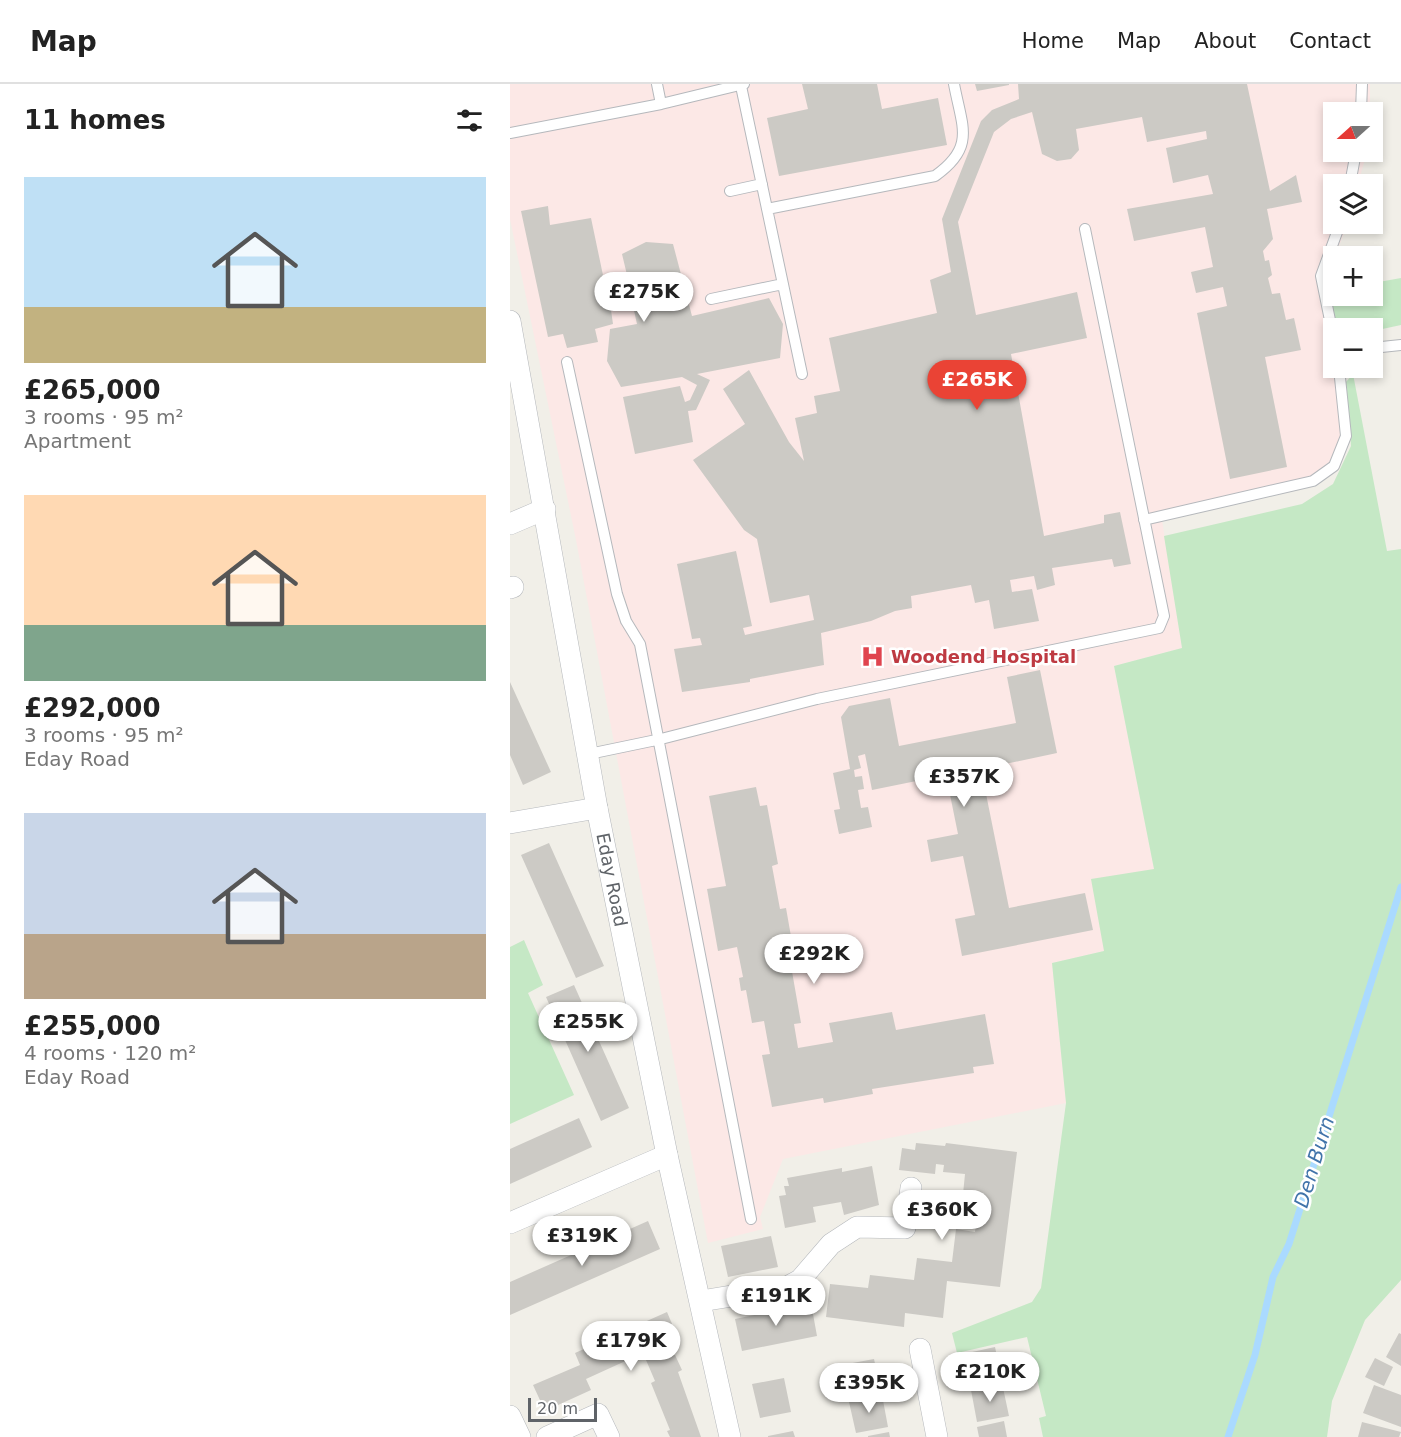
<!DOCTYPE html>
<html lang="en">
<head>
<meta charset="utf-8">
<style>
	body { margin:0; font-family:"DejaVu Sans",sans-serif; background:#f6f6f6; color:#222; height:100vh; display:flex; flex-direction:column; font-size:22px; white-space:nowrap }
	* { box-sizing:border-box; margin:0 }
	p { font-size:20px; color:#767676 }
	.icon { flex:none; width:33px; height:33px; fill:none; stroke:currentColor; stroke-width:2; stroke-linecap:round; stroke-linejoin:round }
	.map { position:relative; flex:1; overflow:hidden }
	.sheet { display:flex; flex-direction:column; background:#fff; width:510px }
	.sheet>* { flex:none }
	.needle { width:39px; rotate:249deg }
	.controls { position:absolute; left:813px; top:18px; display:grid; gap:12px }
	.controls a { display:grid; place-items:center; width:60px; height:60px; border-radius:0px; background:#fff; box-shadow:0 3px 9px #0003; font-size:30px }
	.scale { position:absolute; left:18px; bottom:15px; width:69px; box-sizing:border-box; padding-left:6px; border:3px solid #5f6368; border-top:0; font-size:16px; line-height:21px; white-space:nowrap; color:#5f6368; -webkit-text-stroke:4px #fff; paint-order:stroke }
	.price { position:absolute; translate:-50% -51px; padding:0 14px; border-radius:21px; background:#fff; color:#222; font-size:20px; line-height:39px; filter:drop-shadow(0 2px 3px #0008) }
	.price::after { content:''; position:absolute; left:50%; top:36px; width:18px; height:14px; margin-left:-9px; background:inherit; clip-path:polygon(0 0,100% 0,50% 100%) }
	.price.current { background:#ea4335; color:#fff }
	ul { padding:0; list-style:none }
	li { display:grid; align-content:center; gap:12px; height:318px; padding:0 24px }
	li span { display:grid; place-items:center; height:186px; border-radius:0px; color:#555 }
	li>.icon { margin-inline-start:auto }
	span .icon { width:108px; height:108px; fill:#fffc; stroke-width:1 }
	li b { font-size:26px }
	h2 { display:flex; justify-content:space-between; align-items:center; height:72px; padding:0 24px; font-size:26px }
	header { display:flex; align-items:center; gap:36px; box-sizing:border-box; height:84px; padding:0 30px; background:#fff; border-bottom:2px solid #e0e0e0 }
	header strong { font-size:28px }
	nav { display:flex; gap:33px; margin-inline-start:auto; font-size:21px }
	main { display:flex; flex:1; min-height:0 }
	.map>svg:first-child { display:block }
	.medical { fill:#fce8e6 }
	.green { fill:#c5e8c5 }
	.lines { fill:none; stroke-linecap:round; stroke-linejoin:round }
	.stream { stroke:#aadaff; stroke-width:7 }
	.building { fill:#cccac5 }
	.lane-casing { stroke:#b5b8bc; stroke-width:12 }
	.street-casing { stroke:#b5b8bc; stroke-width:22 }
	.lane { stroke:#fff; stroke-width:10 }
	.street { stroke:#fff; stroke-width:21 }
	.labels { text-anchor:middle; stroke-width:5; stroke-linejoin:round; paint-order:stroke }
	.health-label { font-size:18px; font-weight:bold; fill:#be3a42; stroke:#fff; text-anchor:start }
	.street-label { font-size:18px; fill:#5f6368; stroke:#fff }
	.water-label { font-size:20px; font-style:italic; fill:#4174aa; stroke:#fff }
</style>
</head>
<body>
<header>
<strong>Map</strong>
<nav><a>Home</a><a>Map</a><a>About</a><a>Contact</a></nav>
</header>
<main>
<section class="sheet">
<h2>11 homes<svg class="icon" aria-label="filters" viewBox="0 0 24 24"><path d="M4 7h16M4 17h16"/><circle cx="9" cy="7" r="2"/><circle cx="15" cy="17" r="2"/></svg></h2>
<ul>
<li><span style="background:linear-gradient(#bfe0f5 70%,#c2b280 0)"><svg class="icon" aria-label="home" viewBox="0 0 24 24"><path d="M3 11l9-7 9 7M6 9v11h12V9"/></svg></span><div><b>£265,000</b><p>3 rooms · 95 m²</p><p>Apartment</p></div></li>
<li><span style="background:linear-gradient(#ffd9b3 70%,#7fa58c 0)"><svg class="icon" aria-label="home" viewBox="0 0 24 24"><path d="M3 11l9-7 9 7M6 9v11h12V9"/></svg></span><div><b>£292,000</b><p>3 rooms · 95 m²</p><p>Eday Road</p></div></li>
<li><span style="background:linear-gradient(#c9d6e8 65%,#b9a48a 0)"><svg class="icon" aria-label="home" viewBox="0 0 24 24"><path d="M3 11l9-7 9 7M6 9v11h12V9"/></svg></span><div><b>£255,000</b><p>4 rooms · 120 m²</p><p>Eday Road</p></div></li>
</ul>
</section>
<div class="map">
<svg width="891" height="1353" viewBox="0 0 891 1353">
	<rect width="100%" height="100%" fill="#f1efe8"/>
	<!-- medical -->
	<path class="medical" d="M0 0H860V28H824V68H857L848 100H824V140H838L814 198 823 254 831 356 818 387 797 402 652 436 672 564 604 582 644 785 594 867 542 879 556 1019 273 1075 250 1133 253 1145 198 1159 66 456 0 135Z"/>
	<!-- green -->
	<path class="green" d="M891 194V241L863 247 862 244H824L814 209 823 207 824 212H862L863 199Z
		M843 290 877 467 891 465V1196L855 1236 822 1317 817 1353H533L529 1334 536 1332 517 1253 447 1269 442 1249 522 1218 531 1204 556 1019 542 879 594 867 581 795 644 785 604 582 672 564 654 452 792 420 823 400 841 362 836 298Z
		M14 856 33 901 18 909 64 1011 0 1040V863Z"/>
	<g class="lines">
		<!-- stream -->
		<path class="stream" d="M718 1353 745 1271 763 1193 779 1160 891 803"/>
	</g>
	<!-- building -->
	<path class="building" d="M292 0H367L372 25 428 14 437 61 269 92 257 34 298 25Z
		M465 0H499V1L467 7Z
		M508 0H737L760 107 786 91 792 118 757 125 763 155 753 167 755 177 759 176 762 191 758 194 762 210 770 209 776 236 784 234 791 266 755 273 777 383 720 395 687 229 717 222 713 203 686 209 681 188 703 183 695 143 624 157 617 125 703 110 698 91 663 99 656 64 697 55 696 47 637 58 632 33 566 45 569 66 561 75 547 77 532 70 522 28 501 35 484 48 448 138 466 231 567 208 577 254 501 270 534 452 594 439V431L610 428 621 480 604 483 602 475 542 484 545 501 527 506 524 492 500 496 502 508 522 505 529 537 484 545 479 516 465 519 461 501 401 512 402 524 385 527 361 537 311 549 314 581 240 595V598L172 608 164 565 192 561 190 554 182 555 167 480 226 467 242 542 233 544 235 551 304 536 299 511 260 519 247 455 234 446 183 376 235 340 213 305 239 286 279 358 294 377 285 334 307 329 304 312 330 307 319 254 427 229 420 196 441 188 432 135 471 37 482 26 509 15Z
		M38 122 40 141 81 134 94 196 117 191 112 170 136 158 163 160 182 232 259 214 273 240 270 274 187 290 200 296 186 326 178 327 183 358 125 370 113 313 170 302 175 318 180 316 187 301 172 293 111 303 97 277 100 245 127 240 123 222 101 226 103 240 85 245 88 258 57 264 53 250 38 253 11 127Z
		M530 586 547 669 471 685 499 824 575 809 583 846 452 872 445 835 465 831 453 772 421 778 417 756 448 750 436 691 362 706 355 670 348 672 351 684 344 686 345 693 352 692 354 705 348 706 351 724 358 723 362 743 329 750 324 726 330 725 323 689 340 685 331 633 339 622 380 614 389 662 506 639 497 593Z
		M0 598 41 688 13 701 0 671Z
		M246 703 250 722 257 721 268 780 262 782 270 825 276 824 285 875 280 876 291 939 284 940 288 964 323 958 319 939 382 928 386 946 475 930 484 980 463 983 464 989 362 1005 363 1010 314 1019 313 1014 262 1023 252 971 260 970 254 937 242 939 236 906 231 907 229 894 233 893 227 863 208 867 197 805 216 802 199 712Z
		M39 759 94 882 66 894 11 771Z
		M64 901 119 1024 91 1037 36 913Z
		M69 1034 82 1063 0 1100V1065Z
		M406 1059 435 1062 436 1059 507 1068 490 1203 437 1197 433 1234 395 1229 394 1243 316 1233 320 1200 358 1204 360 1191 404 1196 407 1174 442 1178 446 1145 465 1148 469 1113 453 1110 455 1090 433 1088 434 1081 426 1080 425 1090 389 1086 392 1064 405 1066Z
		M362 1082 369 1121 334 1131 331 1118 303 1123 306 1138 275 1144 269 1112 276 1111 274 1102H279L277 1094 332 1084V1088Z
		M138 1137 150 1165 0 1231V1198Z
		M261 1152 268 1183 218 1193 211 1162Z
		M301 1219 307 1252 232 1267 225 1235Z
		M157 1228 168 1254 159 1258 172 1286 168 1288 191 1353H160L157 1347 160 1346 141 1299 145 1297 133 1269 76 1295 81 1306 35 1327 23 1301 70 1281 65 1269Z
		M889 1249 891 1250V1282L876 1273Z
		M485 1263 492 1296 461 1302 453 1270Z
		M865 1274 883 1283 874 1302 855 1293Z
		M364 1275 371 1307 339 1313 332 1281Z
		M274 1294 281 1328 250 1334 242 1300Z
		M492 1299 499 1332 467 1338 461 1306Z
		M864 1301 891 1311V1343L853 1329Z
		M372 1311 378 1343 346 1349 339 1318Z
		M494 1337 497 1353H469L467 1343Z
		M852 1338 891 1348 889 1353H848Z
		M283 1347 285 1353H258V1352Z
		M379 1348 380 1353H358V1352Z"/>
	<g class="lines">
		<defs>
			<path id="lane" d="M147 0 151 20
				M231 2 292 290
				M851 28 852 0
				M0 49 151 20 234 0
				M840 100 846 68
				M220 107 252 100
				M257 125 425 92C466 63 452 43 444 0
				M201 215 273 200
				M824 256 811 192 830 140
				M862 264 891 261
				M57 278 107 510 116 537 130 560 241 1135
				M634 436 803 397 824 382 836 352 829 284
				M79 670 151 655 307 615 649 544 654 532 575 145"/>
			<g id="street">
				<path id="s1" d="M0 237 87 724 157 1071 220 1353"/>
				<path d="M0 440 35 425"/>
				<path d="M0 504 3 503"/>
				<path d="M0 739 87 724"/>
				<path d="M0 1139 157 1071"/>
				<path d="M191 1217 277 1203 290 1196 321 1160 347 1143 395 1144 401 1104"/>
				<path d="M410 1265 427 1353"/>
				<path d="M0 1332 10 1353"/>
				<path d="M37 1353 88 1330 99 1353"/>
			</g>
		</defs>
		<!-- lane casing -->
		<use href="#lane" class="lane-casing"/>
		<!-- street casing -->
		<use href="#street" class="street-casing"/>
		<!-- lane -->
		<use href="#lane" class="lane"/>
		<!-- street -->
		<use href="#street" class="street"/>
	</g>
	<!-- icons -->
	<defs>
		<symbol id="hospital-bare" viewBox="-9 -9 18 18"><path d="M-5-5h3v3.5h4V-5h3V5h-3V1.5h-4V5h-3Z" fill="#e0444e" stroke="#fff" stroke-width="2.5" paint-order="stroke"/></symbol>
	</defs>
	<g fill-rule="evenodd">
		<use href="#hospital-bare" x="346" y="556" width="33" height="33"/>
	</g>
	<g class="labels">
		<!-- health labels -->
		<g class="health-label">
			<text x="381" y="579">Woodend Hospital</text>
		</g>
		<!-- street labels -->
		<g class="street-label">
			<text dy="6" stroke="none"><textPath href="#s1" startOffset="568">Eday Road</textPath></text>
		</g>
		<!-- water labels -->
		<g class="water-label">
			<text transform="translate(804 1078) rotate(-73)" y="7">Den Burn</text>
		</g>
	</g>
</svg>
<div class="controls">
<a><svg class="needle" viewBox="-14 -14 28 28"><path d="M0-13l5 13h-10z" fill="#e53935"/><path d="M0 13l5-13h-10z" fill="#767676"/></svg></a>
<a><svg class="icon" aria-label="layers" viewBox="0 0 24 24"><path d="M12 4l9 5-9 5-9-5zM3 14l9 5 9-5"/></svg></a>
<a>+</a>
<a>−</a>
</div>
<div class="scale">20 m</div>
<b class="price" style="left:134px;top:239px">£275K</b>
<b class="price current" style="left:467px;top:327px">£265K</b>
<b class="price" style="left:454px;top:724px">£357K</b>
<b class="price" style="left:304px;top:901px">£292K</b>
<b class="price" style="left:78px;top:969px">£255K</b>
<b class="price" style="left:432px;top:1157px">£360K</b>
<b class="price" style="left:72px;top:1183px">£319K</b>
<b class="price" style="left:266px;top:1243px">£191K</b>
<b class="price" style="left:121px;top:1288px">£179K</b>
<b class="price" style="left:480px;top:1319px">£210K</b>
<b class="price" style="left:359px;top:1330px">£395K</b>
</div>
</main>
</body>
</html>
